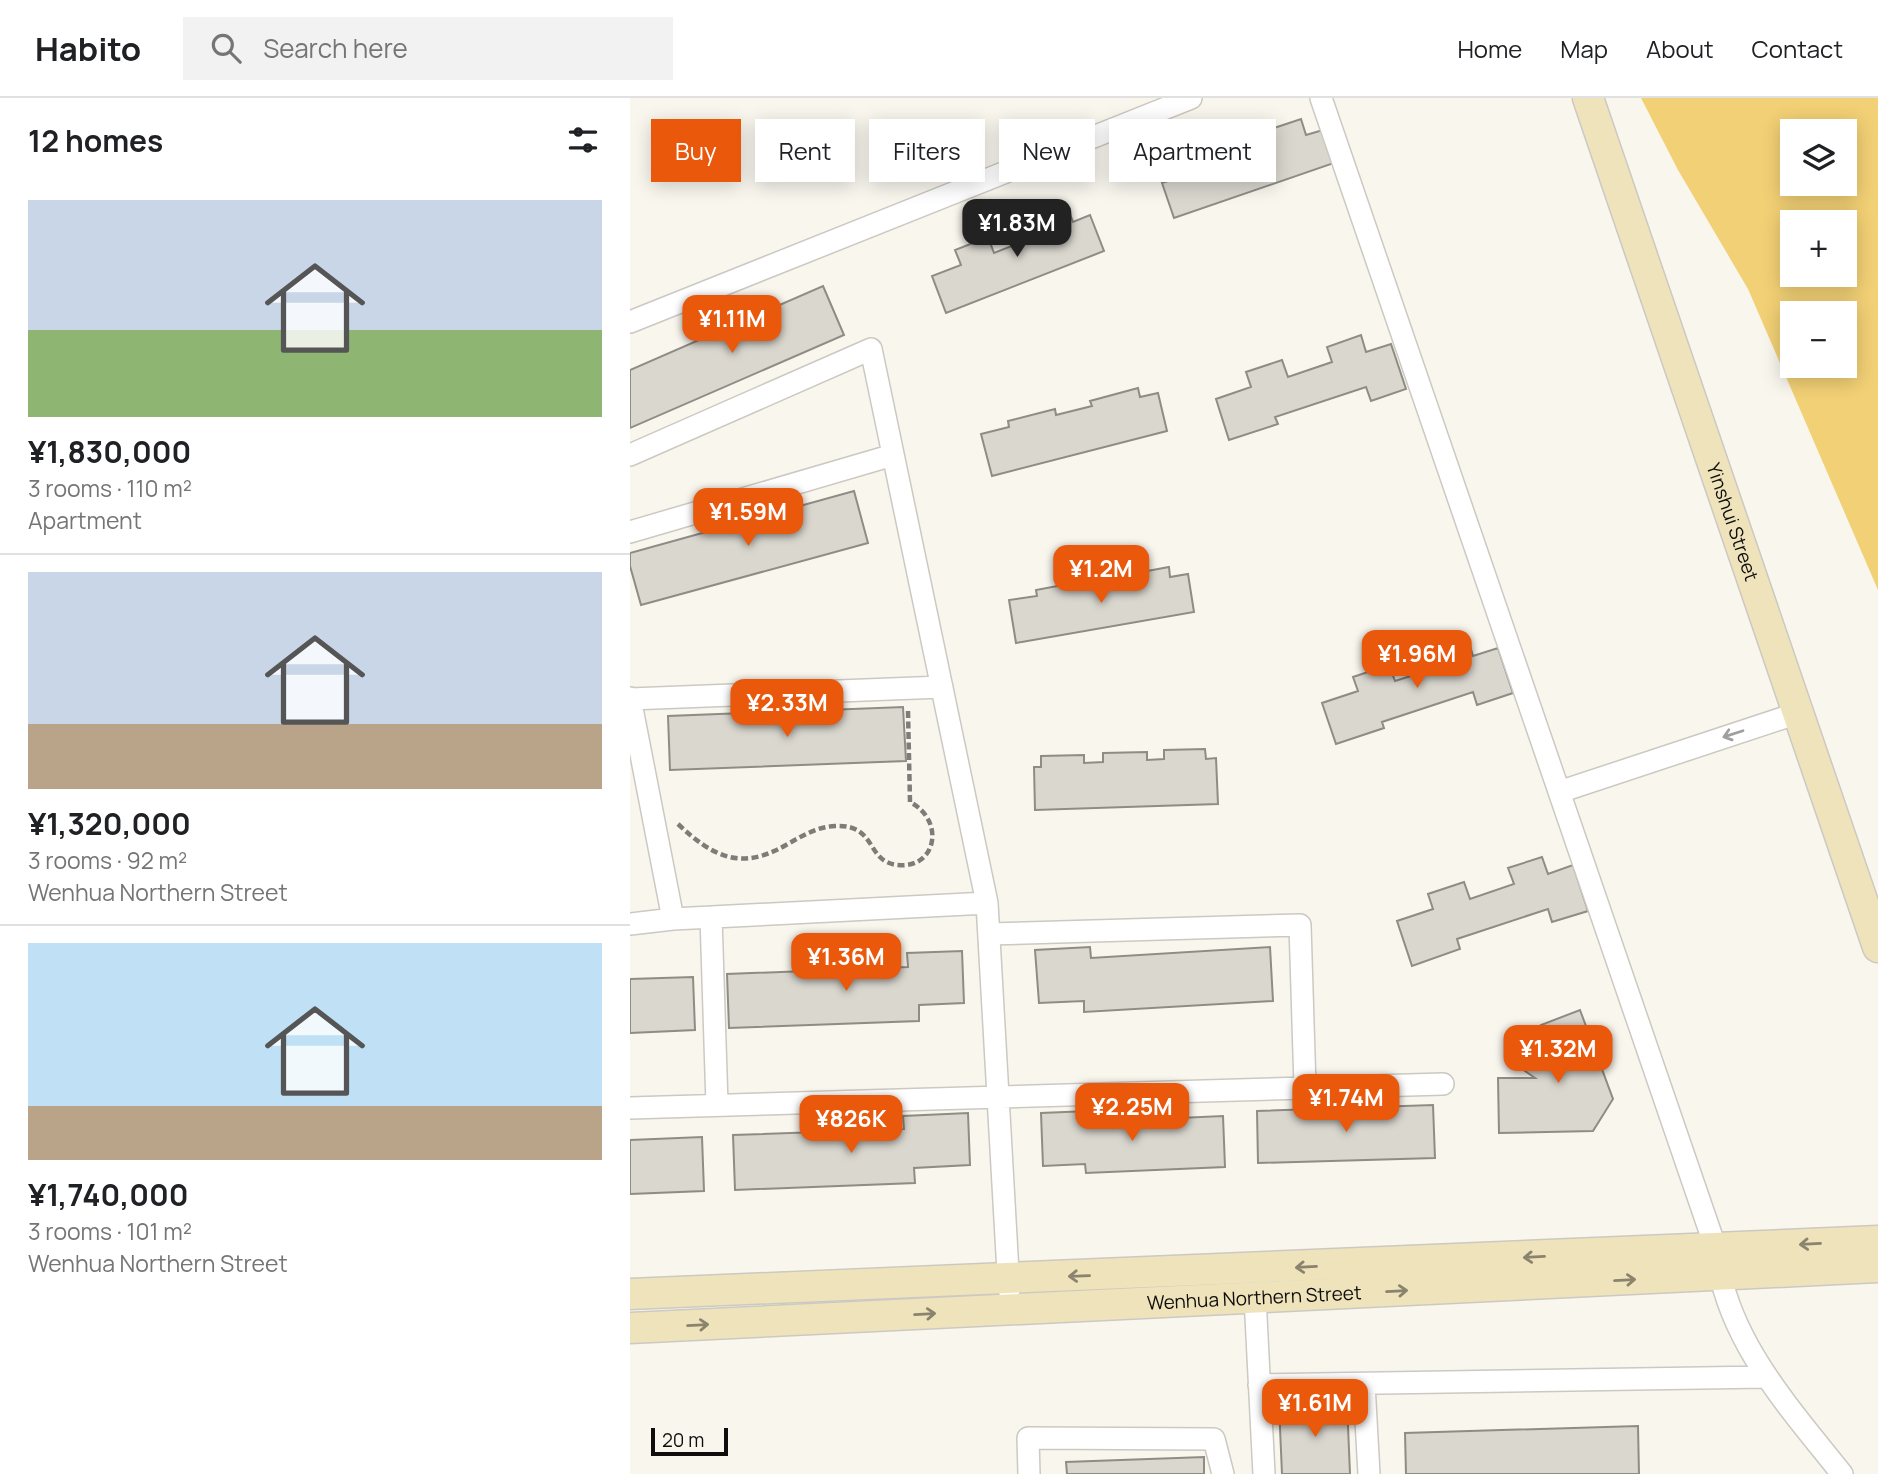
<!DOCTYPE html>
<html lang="en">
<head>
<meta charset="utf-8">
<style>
	body { margin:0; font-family:Manrope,sans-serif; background:#f2f2f2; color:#202124; height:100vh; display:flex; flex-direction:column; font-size:26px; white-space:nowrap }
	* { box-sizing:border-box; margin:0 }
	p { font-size:23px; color:#757577 }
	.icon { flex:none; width:38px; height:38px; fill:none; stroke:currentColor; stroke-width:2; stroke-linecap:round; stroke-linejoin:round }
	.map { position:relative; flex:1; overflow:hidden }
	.sheet { display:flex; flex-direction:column; background:#fff; width:630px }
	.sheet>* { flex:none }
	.top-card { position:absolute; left:21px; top:21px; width:665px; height:63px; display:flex; gap:14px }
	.tools { position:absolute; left:1150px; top:21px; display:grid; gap:14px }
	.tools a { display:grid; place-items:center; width:77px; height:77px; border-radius:0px; background:#fff; box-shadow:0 4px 18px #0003; font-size:35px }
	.scale { position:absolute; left:21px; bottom:18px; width:77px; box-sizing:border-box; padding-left:7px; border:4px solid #0f0e0c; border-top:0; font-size:19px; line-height:24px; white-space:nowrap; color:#0f0e0c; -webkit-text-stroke:5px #f9f6ee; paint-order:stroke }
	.price { position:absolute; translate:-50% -60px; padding:0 16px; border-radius:14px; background:#ea580c; color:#fff; font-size:23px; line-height:46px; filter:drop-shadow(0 2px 4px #0008) }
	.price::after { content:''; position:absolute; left:50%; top:42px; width:21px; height:16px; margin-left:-10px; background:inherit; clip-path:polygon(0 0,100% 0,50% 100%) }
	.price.on { background:#222; color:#fff }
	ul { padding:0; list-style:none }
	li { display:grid; align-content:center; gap:14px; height:371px; padding:0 28px }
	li+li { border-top:2px solid #e0e0e0 }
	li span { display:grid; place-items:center; height:217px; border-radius:0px; color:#555 }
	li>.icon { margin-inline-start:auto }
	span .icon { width:126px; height:126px; fill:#fffc; stroke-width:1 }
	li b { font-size:30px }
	h2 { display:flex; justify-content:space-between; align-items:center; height:84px; padding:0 28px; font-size:30px }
	.tag { padding:0 24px; border-radius:0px; background:#fff; box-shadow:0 4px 18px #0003; font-size:24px; line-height:63px }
	.tag.on { background:#ea580c; color:#fff }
	header { display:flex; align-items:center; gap:42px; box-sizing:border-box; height:98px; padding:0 35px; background:#fff; border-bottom:2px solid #e0e0e0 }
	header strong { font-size:33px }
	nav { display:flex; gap:38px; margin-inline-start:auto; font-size:24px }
	.search { width:490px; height:63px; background:#f2f2f2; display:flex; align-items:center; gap:18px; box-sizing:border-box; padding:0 24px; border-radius:0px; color:#757577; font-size:26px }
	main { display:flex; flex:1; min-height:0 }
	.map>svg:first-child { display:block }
	.water { fill:#f2d075; fill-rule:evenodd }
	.building { fill:#dad7cf; stroke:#8f8c85; stroke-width:2 }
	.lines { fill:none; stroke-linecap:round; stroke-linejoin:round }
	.street-casing { stroke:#ccc9c2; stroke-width:24 }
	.secondary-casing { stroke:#ccc9c2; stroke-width:33 }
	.path { stroke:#7e7c77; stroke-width:4.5; stroke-dasharray:7 3.5; stroke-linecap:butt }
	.street { stroke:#fff; stroke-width:21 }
	.secondary { stroke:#efe3bc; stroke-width:30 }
	.oneway { stroke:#9f9f9e }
	.oneway2 { stroke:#8a836d }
	.labels { text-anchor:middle; stroke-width:5; stroke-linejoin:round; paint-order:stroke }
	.street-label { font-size:19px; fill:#0f0e0c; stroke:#f9f6ee }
</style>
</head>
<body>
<header>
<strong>Habito</strong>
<div class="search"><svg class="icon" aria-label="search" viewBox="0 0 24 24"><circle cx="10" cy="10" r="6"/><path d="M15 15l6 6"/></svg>Search here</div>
<nav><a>Home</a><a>Map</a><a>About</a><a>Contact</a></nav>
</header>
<main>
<section class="sheet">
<h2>12 homes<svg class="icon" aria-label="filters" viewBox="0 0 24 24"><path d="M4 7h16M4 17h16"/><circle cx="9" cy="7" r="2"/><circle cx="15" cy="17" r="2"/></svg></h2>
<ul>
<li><span style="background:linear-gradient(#c9d6e8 60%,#8fb573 0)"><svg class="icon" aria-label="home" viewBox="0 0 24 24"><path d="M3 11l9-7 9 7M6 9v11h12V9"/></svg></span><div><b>¥1,830,000</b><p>3 rooms · 110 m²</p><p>Apartment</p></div></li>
<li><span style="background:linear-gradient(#c9d6e8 70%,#b9a48a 0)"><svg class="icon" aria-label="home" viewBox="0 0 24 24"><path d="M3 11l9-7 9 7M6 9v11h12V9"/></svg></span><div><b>¥1,320,000</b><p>3 rooms · 92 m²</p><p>Wenhua Northern Street</p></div></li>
<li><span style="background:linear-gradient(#bfe0f5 75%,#b9a48a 0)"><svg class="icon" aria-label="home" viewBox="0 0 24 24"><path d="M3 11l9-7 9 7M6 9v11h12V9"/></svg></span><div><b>¥1,740,000</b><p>3 rooms · 101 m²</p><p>Wenhua Northern Street</p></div></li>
</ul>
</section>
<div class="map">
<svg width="1248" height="1376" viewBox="0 0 1248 1376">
	<rect width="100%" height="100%" fill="#f9f6ee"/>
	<!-- water -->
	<path class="water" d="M1011 0H1248V492L1118 191 1048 72ZM1162 33H1214V86H1162ZM1162 124H1214V177H1162ZM1162 215H1214V268H1162Z"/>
	<!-- building -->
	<path class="building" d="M671 21 676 37 693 32 704 65 544 120 532 85 562 75 557 60 591 48 597 64 641 49 635 33Z
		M437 108 443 124 460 117 474 153 316 215 302 178 331 167 325 152 358 139 364 155 407 138 401 122Z
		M193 188 214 237 0 330V272Z
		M731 237 736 254 761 246 776 291 741 303 736 289 645 319 648 326 599 342 586 301 621 289 616 274 652 262 658 279 702 264 697 249Z
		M508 290 510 299 528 295 537 333 362 378 351 336 379 329 378 323 425 311 426 317 462 308 460 303Z
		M224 393 238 445 11 507 0 468V455Z
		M539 469 540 479 558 476 564 514 386 545 379 502 407 498 406 492 454 483 455 489 491 483 490 478Z
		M838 541 843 558 868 550 883 595 847 607 843 594 752 624 754 630 706 646 692 605 728 593 723 579 759 567 765 583 809 569 804 552Z
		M273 609 276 663 40 672 38 618Z
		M575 651 576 661 586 660 588 706 405 712 404 669H411V658L454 657V665L473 664V655L517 654V662L534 661V652Z
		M912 759 918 776 943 767 958 813 922 824 918 811 827 841 830 851 782 868 767 823 803 811 798 796 834 784 840 801 884 786 878 770Z
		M460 849 461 860 640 849 643 903 454 914V903L409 905 405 852Z
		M332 853 334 905 289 907V923L99 930 97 876 278 869 277 855Z
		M63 879 65 932 0 935V881Z
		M950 912 983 1001 963 1033 869 1035 868 980H905L895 973 905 958 918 966 923 958 911 927Z
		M803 1007 805 1060 628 1065 627 1013Z
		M459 1013V1024L593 1018 595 1069 456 1075 455 1066 413 1068 411 1015Z
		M338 1015 340 1067 284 1070 285 1085 105 1092 103 1037 274 1031 273 1018Z
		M72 1039 74 1093 0 1096V1042Z
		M717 1304 720 1376H652L649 1307Z
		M1008 1328 1009 1376H776L775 1335Z
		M574 1359V1376H437L436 1364Z"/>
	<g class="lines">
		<defs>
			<path id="street" d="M691 0 1086 1151C1095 1240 1158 1308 1212 1376
				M0 224 561 0
				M0 357 241 251 357 805 379 1192
				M0 434 263 357
				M0 600 43 821
				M0 601 312 589
				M929 694 1168 615
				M81 819 87 1007
				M0 826 43 821 357 805
				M359 836 670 827 675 989
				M0 1010 813 986
				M625 1199 634 1376
				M734 1286 739 1376
				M629 1287 1135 1279
				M399 1376 398 1340 584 1341 593 1376"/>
			<g id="secondary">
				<path id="s1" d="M958 0 1248 849"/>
				<path d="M0 1196 1248 1143"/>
				<path id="s2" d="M0 1230 1248 1169"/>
			</g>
		</defs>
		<!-- street casing -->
		<use href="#street" class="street-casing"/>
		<!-- secondary casing -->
		<use href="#secondary" class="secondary-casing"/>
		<!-- path -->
		<path class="path" d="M48 726C83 759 111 773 156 747 172 738 186 729 205 728 248 726 235 764 268 767 306 771 316 723 280 704L278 613"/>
		<!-- street -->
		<use href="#street" class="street"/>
		<!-- secondary -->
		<use href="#secondary" class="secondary"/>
	</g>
	<!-- one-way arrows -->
	<defs><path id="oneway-shaft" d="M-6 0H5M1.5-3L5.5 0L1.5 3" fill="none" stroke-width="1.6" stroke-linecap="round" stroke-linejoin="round" transform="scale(1.75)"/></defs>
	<use class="oneway" href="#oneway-shaft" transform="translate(1103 636) rotate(162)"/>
	<g class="oneway2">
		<use href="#oneway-shaft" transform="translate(1180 1146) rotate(177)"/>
		<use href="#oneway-shaft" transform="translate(904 1159) rotate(177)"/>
		<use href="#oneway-shaft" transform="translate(676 1169) rotate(177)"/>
		<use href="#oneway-shaft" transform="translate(449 1178) rotate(178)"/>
		<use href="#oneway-shaft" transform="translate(995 1182) rotate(-3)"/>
		<use href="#oneway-shaft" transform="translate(767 1193) rotate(-3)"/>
		<use href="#oneway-shaft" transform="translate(295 1216) rotate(-3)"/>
		<use href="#oneway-shaft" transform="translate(68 1227) rotate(-3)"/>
	</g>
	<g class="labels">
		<!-- street labels -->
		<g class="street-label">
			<text dy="7" stroke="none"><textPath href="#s1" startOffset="448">Yinshui Street</textPath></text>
			<text dy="7" stroke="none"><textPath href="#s2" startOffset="625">Wenhua Northern Street</textPath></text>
		</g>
	</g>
</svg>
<div class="tools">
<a><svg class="icon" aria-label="layers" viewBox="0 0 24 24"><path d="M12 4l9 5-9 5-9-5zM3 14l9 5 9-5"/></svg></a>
<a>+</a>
<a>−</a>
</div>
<div class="scale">20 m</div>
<b class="price on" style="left:387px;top:161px">¥1.83M</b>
<b class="price" style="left:102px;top:257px">¥1.11M</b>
<b class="price" style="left:118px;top:450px">¥1.59M</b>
<b class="price" style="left:471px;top:507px">¥1.2M</b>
<b class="price" style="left:787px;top:592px">¥1.96M</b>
<b class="price" style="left:157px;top:641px">¥2.33M</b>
<b class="price" style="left:216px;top:895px">¥1.36M</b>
<b class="price" style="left:928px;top:987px">¥1.32M</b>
<b class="price" style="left:716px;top:1036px">¥1.74M</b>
<b class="price" style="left:502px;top:1045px">¥2.25M</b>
<b class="price" style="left:221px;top:1057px">¥826K</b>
<b class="price" style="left:685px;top:1341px">¥1.61M</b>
<div class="top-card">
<a class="tag on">Buy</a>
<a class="tag">Rent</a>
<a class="tag">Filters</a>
<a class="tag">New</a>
<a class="tag">Apartment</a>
</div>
</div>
</main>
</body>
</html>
